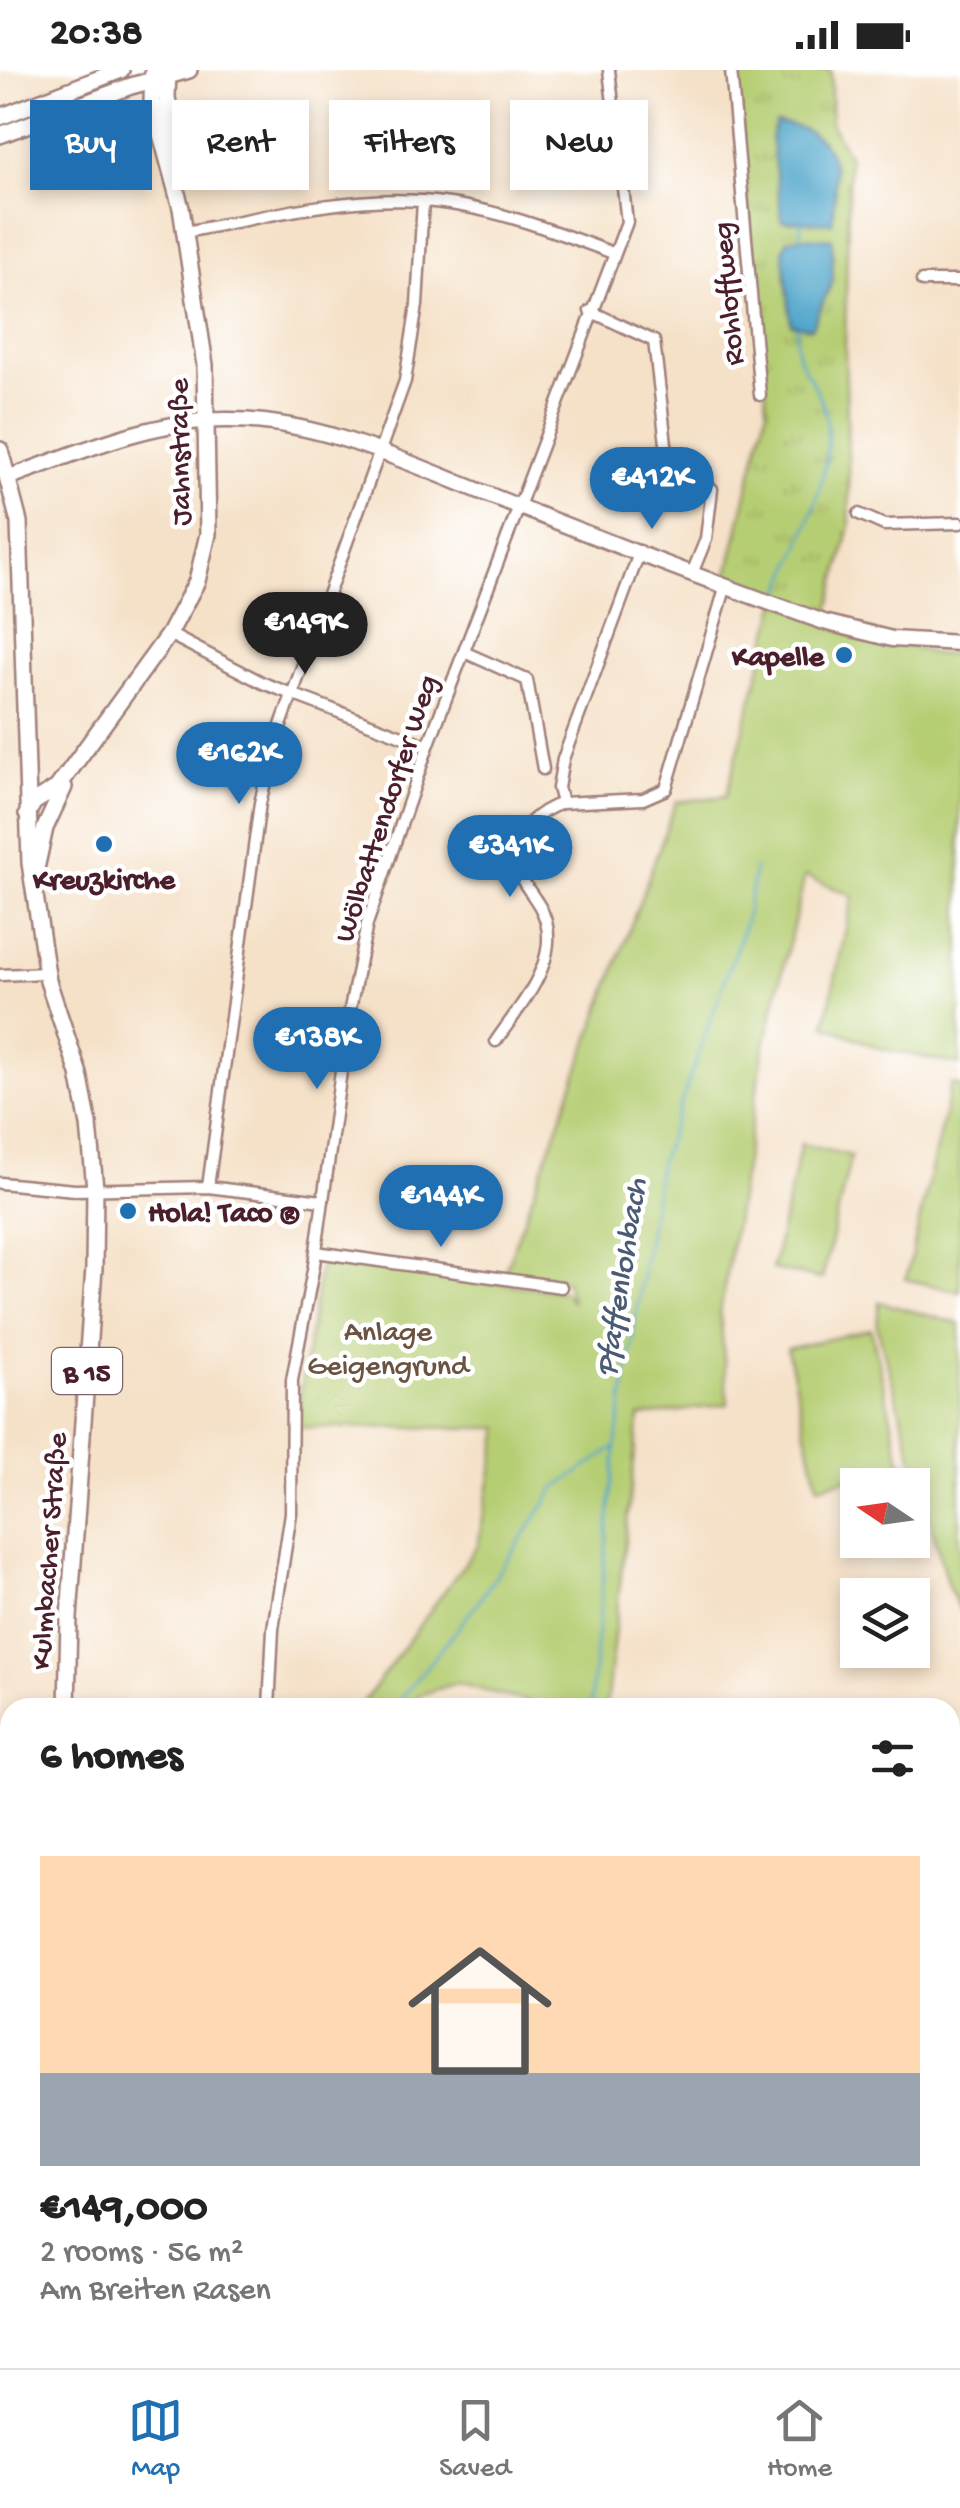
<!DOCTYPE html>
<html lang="en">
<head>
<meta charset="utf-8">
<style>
	body { margin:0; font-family:"Gochi Hand",sans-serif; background:#f6f6f6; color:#222; height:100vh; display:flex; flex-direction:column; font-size:38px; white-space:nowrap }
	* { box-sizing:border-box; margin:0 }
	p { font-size:32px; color:#767676 }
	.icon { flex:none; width:55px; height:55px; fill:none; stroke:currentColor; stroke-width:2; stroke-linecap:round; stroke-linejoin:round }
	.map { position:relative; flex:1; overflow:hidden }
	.details { position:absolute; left:0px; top:1628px; width:960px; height:672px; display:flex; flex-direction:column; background:#fff; border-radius:30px 30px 0 0; box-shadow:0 5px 15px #0003 }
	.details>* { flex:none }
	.hud { position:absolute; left:30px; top:30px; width:900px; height:90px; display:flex; gap:20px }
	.needle { width:65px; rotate:283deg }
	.controls { position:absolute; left:840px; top:1398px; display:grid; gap:20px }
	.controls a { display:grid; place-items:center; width:90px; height:90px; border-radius:0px; background:#fff; box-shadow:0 5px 15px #0003; font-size:50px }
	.price { position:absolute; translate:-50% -85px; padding:0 22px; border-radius:35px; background:#1f6fb2; color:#fff; font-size:32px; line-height:65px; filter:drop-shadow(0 2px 5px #0008) }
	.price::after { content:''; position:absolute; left:50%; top:60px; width:30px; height:22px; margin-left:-15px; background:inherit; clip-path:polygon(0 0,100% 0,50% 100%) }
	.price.current { background:#222; color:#fff }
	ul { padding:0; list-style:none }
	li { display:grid; align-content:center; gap:20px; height:530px; padding:0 40px }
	li span { display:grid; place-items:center; height:310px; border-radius:0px; color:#555 }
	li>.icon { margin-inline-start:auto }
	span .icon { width:180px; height:180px; fill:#fffc; stroke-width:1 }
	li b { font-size:42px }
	h2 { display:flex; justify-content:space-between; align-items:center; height:120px; padding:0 40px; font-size:42px }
	.tag { padding:0 35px; border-radius:0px; background:#fff; box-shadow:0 5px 15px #0003; font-size:35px; line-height:90px }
	.tag.current { background:#1f6fb2; color:#fff }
	.status { display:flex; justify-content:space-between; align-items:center; height:70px; padding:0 50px; background:#fff; direction:ltr }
	.status svg { height:28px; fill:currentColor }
	.tab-bar { display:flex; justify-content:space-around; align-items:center; height:140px; border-top:2px solid #e0e0e0; background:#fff; font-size:28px; color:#767676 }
	.tab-bar a { display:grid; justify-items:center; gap:5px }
	.tab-bar .current { color:#1f6fb2 }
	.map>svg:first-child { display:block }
	.green { fill:#b6ce73; stroke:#80764f; stroke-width:2.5 }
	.park { fill:url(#park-tufts); stroke:#80764f; stroke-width:2.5 }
	.water { fill:#4da4ca; stroke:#4c627a; stroke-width:2.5 }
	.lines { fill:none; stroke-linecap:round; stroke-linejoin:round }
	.stream { stroke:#4da4ca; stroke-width:2.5 }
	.street-casing { stroke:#a0807a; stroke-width:15 }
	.secondary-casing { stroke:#a0807a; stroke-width:19 }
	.primary-casing { stroke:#a0807a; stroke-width:20 }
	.street { stroke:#fff; stroke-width:10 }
	.secondary { stroke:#fff; stroke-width:14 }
	.primary { stroke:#fff; stroke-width:15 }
	.poi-dot { fill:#1f6fb2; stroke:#fff; stroke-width:4 }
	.labels { text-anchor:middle; stroke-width:9; stroke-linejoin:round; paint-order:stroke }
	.shield { fill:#fff; stroke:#80626b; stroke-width:2.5 }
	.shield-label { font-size:28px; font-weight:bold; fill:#4a1f2b }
	.street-label { font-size:30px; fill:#4a1f2b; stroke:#fff }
	.poi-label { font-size:30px; font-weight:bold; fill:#4a1f2b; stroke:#fff; text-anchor:end }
	.park-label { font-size:30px; fill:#6a5441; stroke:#fff }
	.water-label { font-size:32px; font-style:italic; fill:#4b5b73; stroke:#fff }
</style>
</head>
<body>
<div class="status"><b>20:38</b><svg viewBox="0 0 49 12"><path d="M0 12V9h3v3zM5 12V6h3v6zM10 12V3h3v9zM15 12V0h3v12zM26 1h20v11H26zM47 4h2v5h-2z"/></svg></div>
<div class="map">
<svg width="960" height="2298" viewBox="0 0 960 2298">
	<defs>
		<pattern id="park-tufts" width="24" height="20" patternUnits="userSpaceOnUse" patternTransform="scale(2.5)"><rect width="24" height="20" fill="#b6ce73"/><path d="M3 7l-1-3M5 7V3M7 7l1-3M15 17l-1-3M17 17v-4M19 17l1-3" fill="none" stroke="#9eb064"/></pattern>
	</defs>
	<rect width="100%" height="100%" fill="#fff"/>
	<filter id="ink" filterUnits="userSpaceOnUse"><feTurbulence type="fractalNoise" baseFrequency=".01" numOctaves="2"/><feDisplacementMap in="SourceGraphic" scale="20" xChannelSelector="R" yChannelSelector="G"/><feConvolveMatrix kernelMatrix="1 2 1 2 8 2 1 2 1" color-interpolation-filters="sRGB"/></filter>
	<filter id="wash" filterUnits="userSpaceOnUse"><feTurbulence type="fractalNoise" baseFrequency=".0048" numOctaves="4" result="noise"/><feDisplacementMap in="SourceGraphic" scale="40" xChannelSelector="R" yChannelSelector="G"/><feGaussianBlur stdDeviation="2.25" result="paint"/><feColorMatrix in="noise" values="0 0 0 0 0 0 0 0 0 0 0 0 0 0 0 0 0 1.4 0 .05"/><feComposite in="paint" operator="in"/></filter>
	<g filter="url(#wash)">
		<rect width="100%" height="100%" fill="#f5e1c8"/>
		<!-- green -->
		<path class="green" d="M778 531 933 584H960V995L879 978 825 955 853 826 805 806 763 983 720 1243 728 1334 639 1347 606 1637H531L528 1632 456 1613 419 1625 413 1637H360L478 1475 500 1358 295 1357 321 1188 564 1222 572 1232 566 1211 505 1201 676 732 726 726Z
			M951 1014 960 1016V1222L906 1209Z
			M801 1074 851 1086 822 1209 772 1199Z
			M879 1232 960 1254V1541L948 1516 877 1256Z
			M871 1259 902 1396 818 1416 787 1279Z
			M960 2221V2298H856L867 2290H950V2228Z
			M252 2290H374L378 2298H255Z"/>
		<!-- park -->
		<path class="park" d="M736 0H831V54L849 87 845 278 850 456 827 549 727 508 767 338Z"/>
		<!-- water -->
		<path class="water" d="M776 53C840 59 838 100 832 153L782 151 771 67Z
			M801 167 832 169 833 211 811 258 791 254 783 182 787 170Z"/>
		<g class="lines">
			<!-- stream -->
			<path class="stream" d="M801 152V169
				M779 528C798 477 842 390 823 335 812 302 792 297 797 257
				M393 1638 476 1535 556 1418 614 1378
				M590 1638 616 1377 659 1095 745 853 755 798"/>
		</g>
	</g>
	<g filter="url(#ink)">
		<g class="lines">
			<defs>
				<path id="street" d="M731 0 760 325
					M186 162C263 147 342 126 421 131 488 135 551 160 613 183
					M922 211H960
					M590 241 654 271 668 391 712 419 706 469 693 501
					M859 444 884 455 960 453
					M640 481 563 689 558 718 562 733 643 729 666 719 726 515
					M169 564 263 613 428 676
					M464 582 527 610 543 699
					M0 905 47 903
					M496 971C521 934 567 885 540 837 529 818 515 806 513 782 523 756 537 742 562 733
					M0 1113 75 1120 208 1117 322 1131
					M208 1117 260 733 275 672 405 311 417 235 423 131
					M316 1182 561 1217
					M269 1638 273 1559 291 1443 292 1310 314 1195 349 944 367 854 428 676 627 152 609 0
					M0 1747 10 1748
					M5 2046 0 2056 10 2093
					M62 2290 64 2298"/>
				<path id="secondary" d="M10 407C80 382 153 349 229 350 323 350 412 395 497 428 605 471 715 514 824 552L892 569 960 573"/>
				<path id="primary" d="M168 0 167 27 177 90
					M0 47 121 0
					M0 65 131 16 189 0
					M0 380 19 452 30 793 48 911 79 1004 89 1055 95 1118 94 1198 69 1548 67 1638
					M27 744 34 732 57 718 169 564 197 511 208 464 205 295 181 138 152 31 153 0
					M36 799 45 758 64 717
					M228 2290 230 2298"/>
			</defs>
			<!-- street casing -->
			<use href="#street" class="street-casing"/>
			<!-- secondary casing -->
			<use href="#secondary" class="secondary-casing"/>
			<!-- primary casing -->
			<use href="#primary" class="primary-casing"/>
			<!-- street -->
			<use href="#street" class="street"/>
			<!-- secondary -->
			<use href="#secondary" class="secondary"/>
			<!-- primary -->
			<use href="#primary" class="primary"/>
		</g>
	</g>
	<!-- markers -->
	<g class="poi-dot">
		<circle cx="844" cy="585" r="10"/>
		<circle cx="104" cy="774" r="10"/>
		<circle cx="128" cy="1141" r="10"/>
	</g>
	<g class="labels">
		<!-- shield labels -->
		<rect class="shield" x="52" y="1278" width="70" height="46" rx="8"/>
		<g class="shield-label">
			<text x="87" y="1311">B 15</text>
		</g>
		<!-- street labels -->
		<g class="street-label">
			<text transform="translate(726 224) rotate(-95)" y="10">Rohloffweg</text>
			<text transform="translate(178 382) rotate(-91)" y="10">Jahnstraße</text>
			<text transform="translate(384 738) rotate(-72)" y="10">Wölbattendorfer Weg</text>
			<text transform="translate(47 1481) rotate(-86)" y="10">Kulmbacher Straße</text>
		</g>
		<!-- poi labels -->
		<g class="poi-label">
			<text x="824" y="595">Kapelle</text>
			<text x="104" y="818" text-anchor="middle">Kreuzkirche</text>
			<text x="148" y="1151" text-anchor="start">Hola! Taco ®</text>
		</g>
		<!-- park labels -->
		<g class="park-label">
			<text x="388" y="1270">Anlage<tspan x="388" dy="34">Geigengrund</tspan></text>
		</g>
		<!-- water labels -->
		<g class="water-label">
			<text transform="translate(619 1207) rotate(-81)" y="11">Pfaffenlohbach</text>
		</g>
	</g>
</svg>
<div class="controls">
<a><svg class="needle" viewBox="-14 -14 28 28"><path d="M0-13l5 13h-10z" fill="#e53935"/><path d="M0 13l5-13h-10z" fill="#767676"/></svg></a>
<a><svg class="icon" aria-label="layers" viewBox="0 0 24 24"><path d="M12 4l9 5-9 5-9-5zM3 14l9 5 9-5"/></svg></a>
</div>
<b class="price" style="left:652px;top:462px">€412K</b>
<b class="price current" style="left:305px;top:607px">€149K</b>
<b class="price" style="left:239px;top:737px">€162K</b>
<b class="price" style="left:510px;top:830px">€341K</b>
<b class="price" style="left:317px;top:1022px">€138K</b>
<b class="price" style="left:441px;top:1180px">€144K</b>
<div class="hud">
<a class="tag current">Buy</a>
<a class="tag">Rent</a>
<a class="tag">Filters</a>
<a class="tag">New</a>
</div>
<section class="details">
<h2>6 homes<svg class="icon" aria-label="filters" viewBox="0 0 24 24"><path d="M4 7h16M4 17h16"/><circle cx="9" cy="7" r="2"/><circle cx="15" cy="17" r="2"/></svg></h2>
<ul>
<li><span style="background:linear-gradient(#ffd9b3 70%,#9aa5b1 0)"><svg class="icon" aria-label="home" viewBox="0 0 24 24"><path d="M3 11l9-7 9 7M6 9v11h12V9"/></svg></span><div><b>€149,000</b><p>2 rooms · 56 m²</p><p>Am Breiten Rasen</p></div></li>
</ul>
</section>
</div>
<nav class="tab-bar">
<a class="current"><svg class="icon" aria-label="map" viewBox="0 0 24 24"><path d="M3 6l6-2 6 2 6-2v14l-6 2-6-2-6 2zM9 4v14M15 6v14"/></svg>Map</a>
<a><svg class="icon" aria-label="saved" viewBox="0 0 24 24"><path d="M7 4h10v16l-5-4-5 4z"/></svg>Saved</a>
<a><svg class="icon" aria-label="home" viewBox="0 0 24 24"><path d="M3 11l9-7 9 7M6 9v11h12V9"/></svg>Home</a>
</nav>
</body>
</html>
